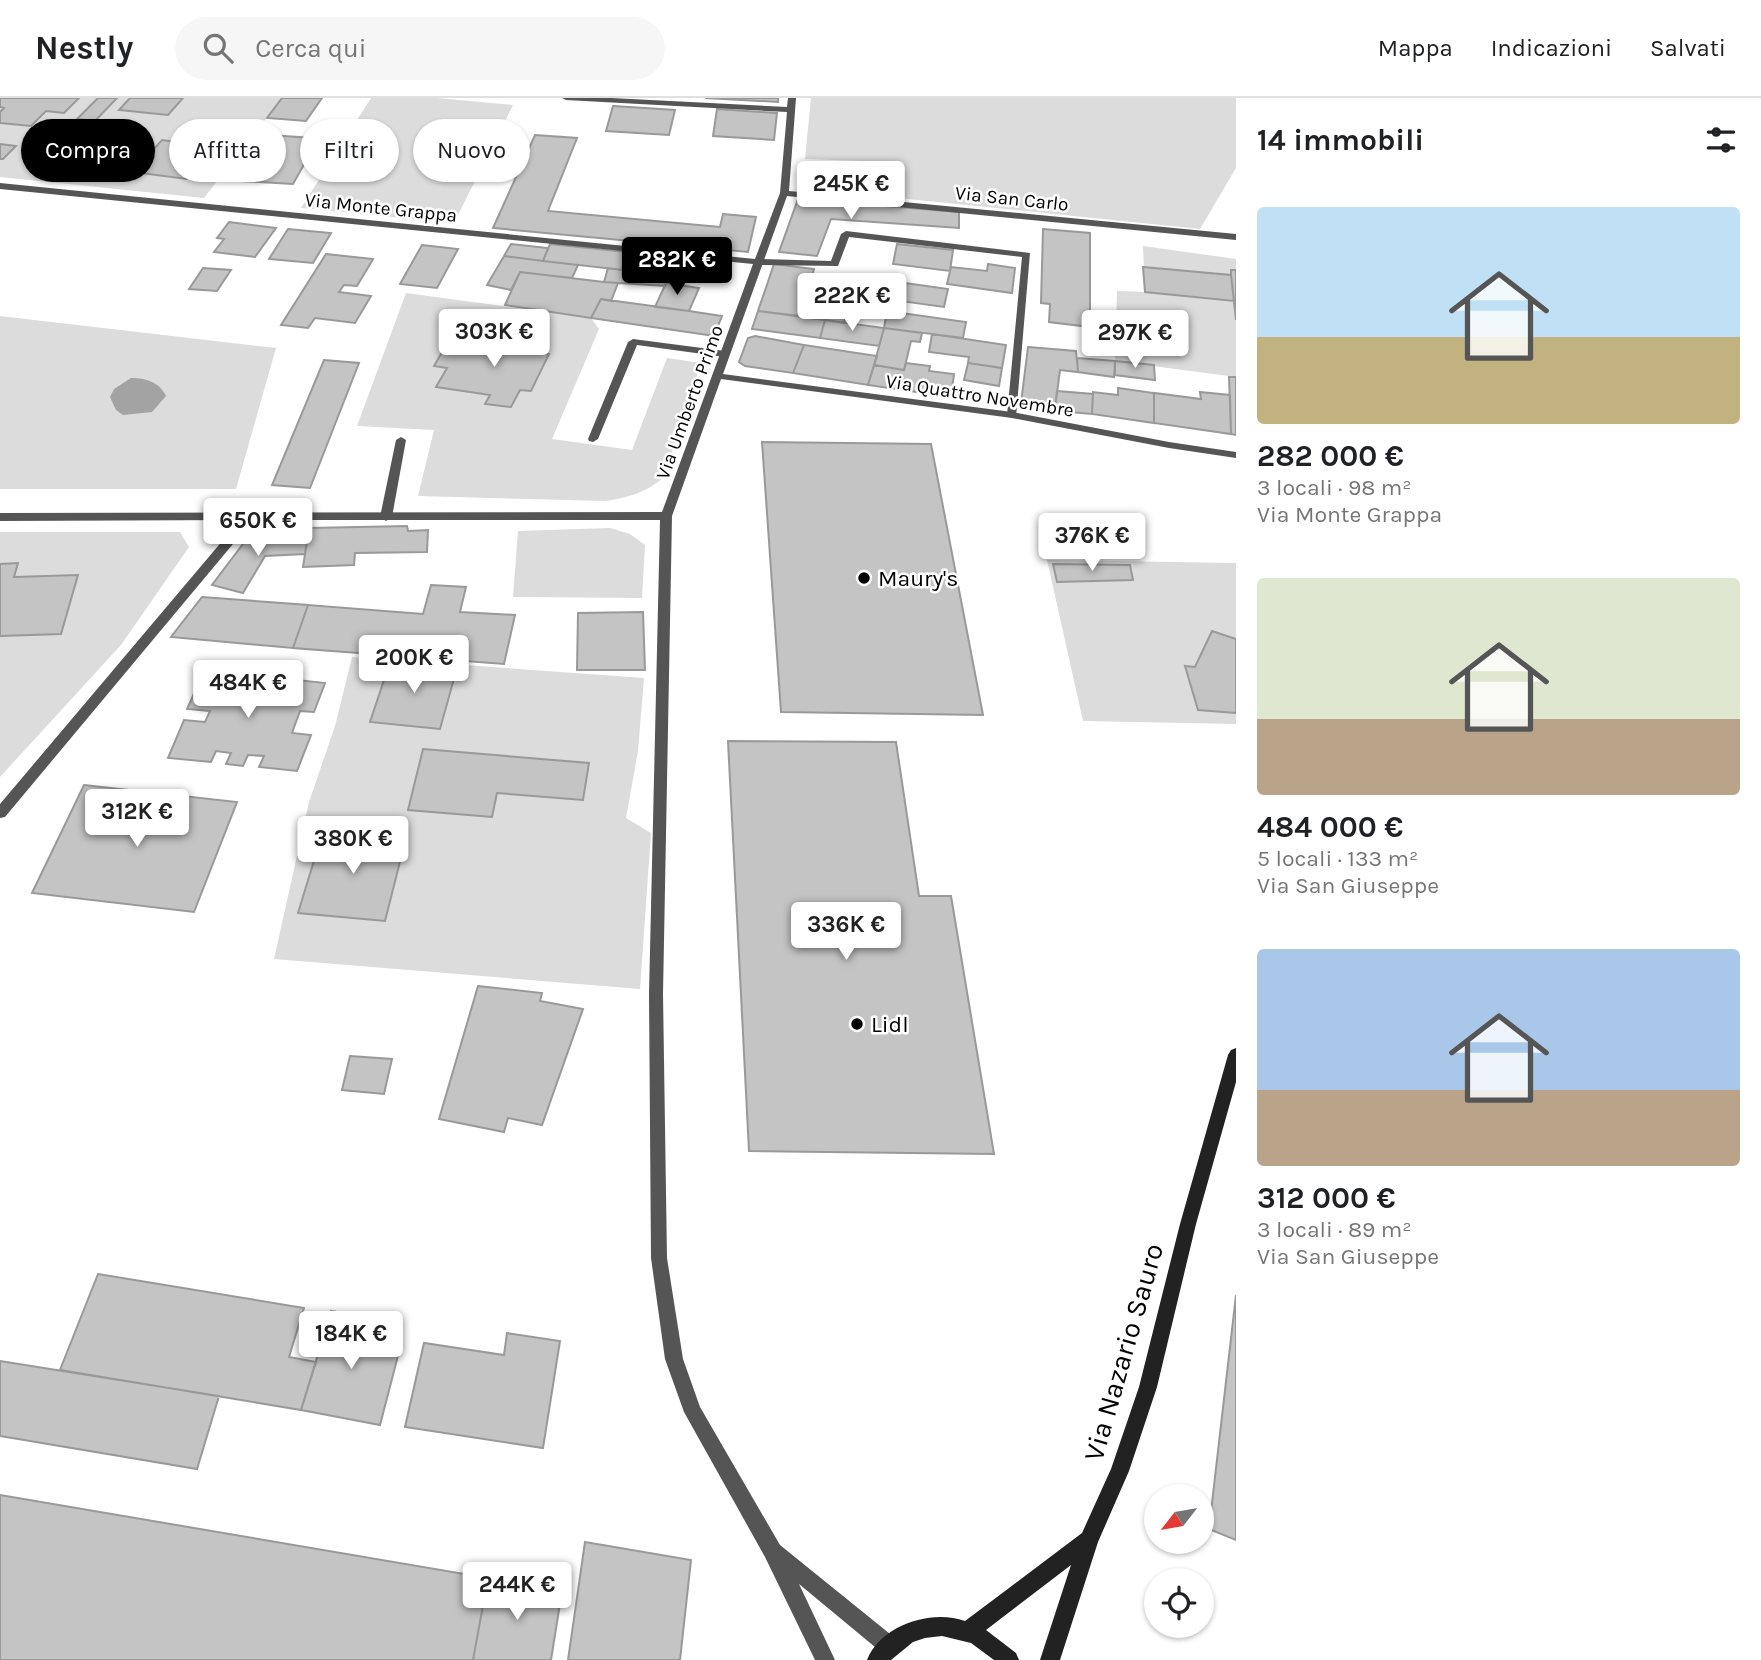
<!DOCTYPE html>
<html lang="it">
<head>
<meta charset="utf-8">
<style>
	body { margin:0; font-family:Karla,sans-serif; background:#f6f6f6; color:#202124; height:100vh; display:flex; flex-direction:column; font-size:26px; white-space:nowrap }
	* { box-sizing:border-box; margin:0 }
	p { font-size:23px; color:#757577 }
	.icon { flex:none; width:38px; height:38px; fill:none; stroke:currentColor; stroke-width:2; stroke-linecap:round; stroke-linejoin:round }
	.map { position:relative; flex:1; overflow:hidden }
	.details { display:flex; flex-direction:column; background:#fff; width:525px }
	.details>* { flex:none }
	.guide { position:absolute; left:21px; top:21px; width:665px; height:63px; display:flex; gap:14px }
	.needle { width:46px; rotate:239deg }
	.fabs { position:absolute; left:1144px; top:1386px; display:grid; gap:14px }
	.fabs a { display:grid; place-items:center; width:70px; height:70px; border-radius:50%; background:#fff; box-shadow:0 2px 5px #0004; font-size:35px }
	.price { position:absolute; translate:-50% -60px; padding:0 16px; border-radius:7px; background:#fff; color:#222; font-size:23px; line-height:46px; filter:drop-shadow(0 2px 4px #0008) }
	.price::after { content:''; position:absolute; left:50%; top:42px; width:21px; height:16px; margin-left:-10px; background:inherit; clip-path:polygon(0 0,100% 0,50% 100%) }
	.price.active { background:#000; color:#fff }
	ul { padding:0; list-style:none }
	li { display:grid; align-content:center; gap:14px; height:371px; padding:0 21px }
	li span { display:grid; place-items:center; height:217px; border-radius:7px; color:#555 }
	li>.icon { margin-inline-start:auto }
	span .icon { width:126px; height:126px; fill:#fffc; stroke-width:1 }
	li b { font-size:30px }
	h2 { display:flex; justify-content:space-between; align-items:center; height:84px; padding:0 21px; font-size:30px }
	.chip { padding:0 24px; border-radius:32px; background:#fff; box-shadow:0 2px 5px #0004; font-size:24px; line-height:63px }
	.chip.active { background:#000; color:#fff }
	header { display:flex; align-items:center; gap:42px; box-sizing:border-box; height:98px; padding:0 35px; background:#fff; border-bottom:2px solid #e0e0e0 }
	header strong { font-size:33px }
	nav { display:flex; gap:38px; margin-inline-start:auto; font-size:24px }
	.search { width:490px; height:63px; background:#f6f6f6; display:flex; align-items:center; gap:18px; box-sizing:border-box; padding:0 24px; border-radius:38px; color:#757577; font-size:26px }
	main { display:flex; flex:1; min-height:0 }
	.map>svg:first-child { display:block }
	.green { fill:#dcdcdc }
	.water { fill:#a3a3a3 }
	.building { fill:#c4c4c4; stroke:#999; stroke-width:2 }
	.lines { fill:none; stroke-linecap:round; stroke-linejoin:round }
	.lane { fill:#555; fill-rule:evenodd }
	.street { fill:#555; fill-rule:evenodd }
	.secondary { fill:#222; fill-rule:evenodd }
	.poi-dot { fill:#000; stroke:#fff; stroke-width:2.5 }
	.labels { text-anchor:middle; stroke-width:5; stroke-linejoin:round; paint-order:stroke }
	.far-street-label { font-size:19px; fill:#000; stroke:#fff }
	.poi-label { font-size:23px; fill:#000; stroke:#fff; text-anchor:start }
	.near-street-label { font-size:28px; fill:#000; stroke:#fff }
</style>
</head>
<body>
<header>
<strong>Nestly</strong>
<div class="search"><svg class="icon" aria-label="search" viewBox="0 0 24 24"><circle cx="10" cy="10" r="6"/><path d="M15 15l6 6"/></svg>Cerca qui</div>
<nav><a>Mappa</a><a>Indicazioni</a><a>Salvati</a></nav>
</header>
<main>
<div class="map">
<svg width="1236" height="1562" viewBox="0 0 1236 1562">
	<rect width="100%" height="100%" fill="#fff"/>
	<!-- green -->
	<path class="green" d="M0 0H282L204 100 0 79Z
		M371 0H437L513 7 454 125 301 110Z
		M811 0H1236V70L1200 131 859 96 891 64 805 61Z
		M1143 148 1236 161V279L1115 263 1117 193 1145 194Z
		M406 195 591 220 599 231 552 341 632 352 667 260 701 265 664 379C646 395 629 399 606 403L418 398 434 332 357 328Z
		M0 218 276 250 236 391H0Z
		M610 430 630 436 645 447 642 500 513 499 518 433Z
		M0 434H180L189 449 121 547 0 679Z
		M1047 462 1236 465V626L1083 623Z
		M352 559 644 580 638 653 626 720 651 735 640 891 274 861 309 704 335 628Z"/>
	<!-- water -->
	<path class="water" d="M131 280C146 280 159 284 166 298L152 314 123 317 116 312 110 299 114 291Z"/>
	<!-- building -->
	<path class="building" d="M0 0H79L64 15 46 13 31 28 0 25V14L4 10 0 9Z
		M98 0H117L95 23 77 21Z
		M130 0H183L168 17 119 12Z
		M282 0H322L306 23 267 20Z
		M705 0H778V4Z
		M613 8 675 12 669 37 606 33Z
		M717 11 777 15 774 42 713 38Z
		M84 33 135 38 111 65 60 60 66 53 58 52 66 43 74 44Z
		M269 37 313 40 309 47H315L293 86 241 83Z
		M535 37 577 40 548 113 720 129 723 116 756 119 748 154 493 130Z
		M162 42 190 46 182 55 208 58 187 81 133 74Z
		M0 46 16 48 3 61H0Z
		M800 73 865 79 855 95 798 89Z
		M798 101 959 114V130L831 121 817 158 779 154Z
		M229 124 276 130 255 159 214 154 224 141 217 140Z
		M288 131 331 135 313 165 269 161Z
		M1043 131 1090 135V229L1049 224 1050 206 1041 205Z
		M511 146 548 150 543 163 504 158Z
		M550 146 627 154 622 172 543 163Z
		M897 146 953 152 950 173 893 166Z
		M422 147 458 151 437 190 400 186Z
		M326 156 373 161 357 188 344 187 339 194 371 198 355 225 315 220 308 230 281 227Z
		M626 156 672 160 665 188 604 184 608 170 622 172Z
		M504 158 543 163 578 167 572 180 520 174 511 192 487 187Z
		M774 166 814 171 800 218 758 213Z
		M988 166 1015 170 1012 195 947 186 951 169 987 173Z
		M1143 169 1231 177 1234 203 1145 194Z
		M203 170 231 172 217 193 189 191Z
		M1231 172H1236V222L1231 177Z
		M520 174 604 184 618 185 611 203 601 201 591 220 505 207Z
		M898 184 948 191 944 209 893 202Z
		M666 185 699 190 689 213 655 209Z
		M601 201 689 213 722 218 714 238 591 220Z
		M820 205 849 209 844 225 815 220Z
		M758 213 825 222 820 240 752 231Z
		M887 213 966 224 963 240 884 230Z
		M825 222 884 230 879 248 820 240Z
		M884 230 922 235 920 244 911 243 904 272 874 267Z
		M514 234 536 237 533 244 544 245 539 254 549 256 531 293 520 292 511 309 485 306 490 297 436 289 447 270 434 268 445 249 479 254 485 243 508 246Z
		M932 236 1006 247 1002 270 968 265 969 259 929 254Z
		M755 238 804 247 793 275 745 268 739 264 748 240Z
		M804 247 877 258 868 287 793 275Z
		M1028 249 1076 253 1078 274 1060 272 1055 310 1021 305Z
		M1077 260 1115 263 1114 279 1078 274Z
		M324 262 359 265 310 390 272 387Z
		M1115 263 1154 267 1155 282 1115 277Z
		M906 265 930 268 929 273 954 276 951 299 868 287 874 267 904 272Z
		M968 265 1002 270 999 288 964 282Z
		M1229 279H1236V337L1231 336Z
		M1118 290 1154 295V325L1092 316 1093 294 1118 297Z
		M1057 293 1093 296 1092 316 1021 310V305L1055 310Z
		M1200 294 1230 297 1231 336 1154 325V295L1201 301Z
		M762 344 931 346 983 617 781 614Z
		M407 428 408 433 428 432 427 454 355 455 354 467 303 469 309 430Z
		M308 436 305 456 265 458 243 495 212 487 249 438Z
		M18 465 14 479 78 477 61 536 0 538V466Z
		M1053 466 1130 467 1133 482 1057 484Z
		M431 487 466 489 460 514 515 517 504 566 293 550 308 507 423 516Z
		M202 499 308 507 293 550 171 539Z
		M643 514 645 572H577L578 515Z
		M1212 533 1236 541V615L1198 612 1185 568 1195 569Z
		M390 564 457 570 440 631 370 624Z
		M205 572 325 585 314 614 300 613 292 635 311 637 297 673 259 669 264 658 248 657 243 668 226 666 231 655 216 653 211 664 168 660 184 622 205 624 210 613 187 611Z
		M728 643 896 644 919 798H951L994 1056 749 1053Z
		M423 651 589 665 583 702 497 695 492 719 408 712Z
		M84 687 237 704 194 814 32 795Z
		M323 733 406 740 385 823 298 815Z
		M478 888 542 895 540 903 583 911 542 1027 508 1020 504 1034 439 1021Z
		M350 958 392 961 384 996 342 992Z
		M98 1176 304 1210 289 1259 316 1264 301 1312 60 1272Z
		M1236 1197V1442L1209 1431Z
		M331 1213 379 1221 373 1246 400 1250 380 1327 301 1312Z
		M507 1235 560 1243 543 1350 405 1329 424 1245 504 1257Z
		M0 1263 219 1298 197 1371 0 1338Z
		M0 1397 488 1480 473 1562H0Z
		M585 1444 691 1462 680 1562H568Z
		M488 1480 562 1493 551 1562H473Z"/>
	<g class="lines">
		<!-- lane -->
		<path class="lane" d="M846 133 1030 155 1016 319 1012 320 1007 317 1022 159 849 139 838 168 759 167 754 164 759 161 831 163 841 136Z
			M633 241 725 253 730 256 725 259 637 247 598 341 593 344 589 343 588 341 628 244Z
			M401 339 406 342 392 419 386 423 380 419 396 342Z"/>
		<!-- street -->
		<path class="street" d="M562 0H611L787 9 788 0H796L789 93 1236 136V142L787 98 723 276 1012 314 1169 344 1236 354V360L1169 350 1012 320 721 281 672 418 663 896 667 1160 683 1261 700 1309 780 1447 895 1540 898 1547 895 1554 888 1557 881 1554 799 1486 835 1562H815L765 1459 684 1314 665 1261 651 1160 649 896 660 422H253L5 719 0 720V706L240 422 0 423V415L662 414 753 166 0 91V85L755 161 780 95 787 14 566 2Z"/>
		<!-- secondary -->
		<path class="secondary" d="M1236 950V984L1196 1126 1157 1289 1129 1373 1098 1444 1060 1562H1040L1071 1467 986 1532 1016 1555 1019 1562H994L971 1545 942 1538 925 1540 913 1544 891 1562H867C881 1527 931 1511 965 1523L1082 1435 1111 1371 1139 1289 1180 1126 1228 957 1231 952Z"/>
	</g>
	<!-- markers -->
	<g class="poi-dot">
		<circle cx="864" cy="480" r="7"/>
		<circle cx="857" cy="926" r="7"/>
	</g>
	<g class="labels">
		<!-- far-street labels -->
		<g class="far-street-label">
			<text transform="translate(1012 100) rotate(6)" y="7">Via San Carlo</text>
			<text transform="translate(381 109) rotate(6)" y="7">Via Monte Grappa</text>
			<text transform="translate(980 297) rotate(9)" y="7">Via Quattro Novembre</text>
			<text transform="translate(689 304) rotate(-70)" y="7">Via Umberto Primo</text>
		</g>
		<!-- poi labels -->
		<g class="poi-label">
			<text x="878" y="488">Maury's</text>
			<text x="871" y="934">Lidl</text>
		</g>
		<!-- near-street labels -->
		<g class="near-street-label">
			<text transform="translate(1123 1254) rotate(-74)" y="10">Via Nazario Sauro</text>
		</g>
	</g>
</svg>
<div class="fabs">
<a><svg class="needle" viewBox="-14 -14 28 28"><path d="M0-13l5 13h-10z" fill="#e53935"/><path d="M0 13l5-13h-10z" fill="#757577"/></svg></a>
<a><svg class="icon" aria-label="locate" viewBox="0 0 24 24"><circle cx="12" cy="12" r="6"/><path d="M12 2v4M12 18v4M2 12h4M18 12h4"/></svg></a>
</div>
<b class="price" style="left:851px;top:123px">245K €</b>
<b class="price active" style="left:677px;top:199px">282K €</b>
<b class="price" style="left:852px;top:235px">222K €</b>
<b class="price" style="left:494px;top:271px">303K €</b>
<b class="price" style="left:1135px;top:272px">297K €</b>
<b class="price" style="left:258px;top:460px">650K €</b>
<b class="price" style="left:1092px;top:475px">376K €</b>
<b class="price" style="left:414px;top:597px">200K €</b>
<b class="price" style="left:248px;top:622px">484K €</b>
<b class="price" style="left:137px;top:751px">312K €</b>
<b class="price" style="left:353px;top:778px">380K €</b>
<b class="price" style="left:846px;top:864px">336K €</b>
<b class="price" style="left:351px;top:1273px">184K €</b>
<b class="price" style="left:517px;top:1524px">244K €</b>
<div class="guide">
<a class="chip active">Compra</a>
<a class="chip">Affitta</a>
<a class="chip">Filtri</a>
<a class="chip">Nuovo</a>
</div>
</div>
<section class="details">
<h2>14 immobili<svg class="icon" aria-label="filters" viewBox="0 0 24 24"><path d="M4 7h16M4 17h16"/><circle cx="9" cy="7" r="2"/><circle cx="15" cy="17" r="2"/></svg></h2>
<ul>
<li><span style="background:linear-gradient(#bfe0f5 60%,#c2b280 0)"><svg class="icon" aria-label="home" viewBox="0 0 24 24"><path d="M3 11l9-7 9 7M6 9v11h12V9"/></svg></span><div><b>282 000 €</b><p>3 locali · 98 m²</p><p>Via Monte Grappa</p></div></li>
<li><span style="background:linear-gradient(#dfe7d0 65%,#b9a48a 0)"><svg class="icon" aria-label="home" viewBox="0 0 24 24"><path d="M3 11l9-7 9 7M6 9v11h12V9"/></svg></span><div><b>484 000 €</b><p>5 locali · 133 m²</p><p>Via San Giuseppe</p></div></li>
<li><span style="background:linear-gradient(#a9c7e8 65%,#b9a48a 0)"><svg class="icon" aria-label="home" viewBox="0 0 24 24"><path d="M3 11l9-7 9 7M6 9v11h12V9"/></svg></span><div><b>312 000 €</b><p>3 locali · 89 m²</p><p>Via San Giuseppe</p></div></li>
</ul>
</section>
</main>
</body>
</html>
